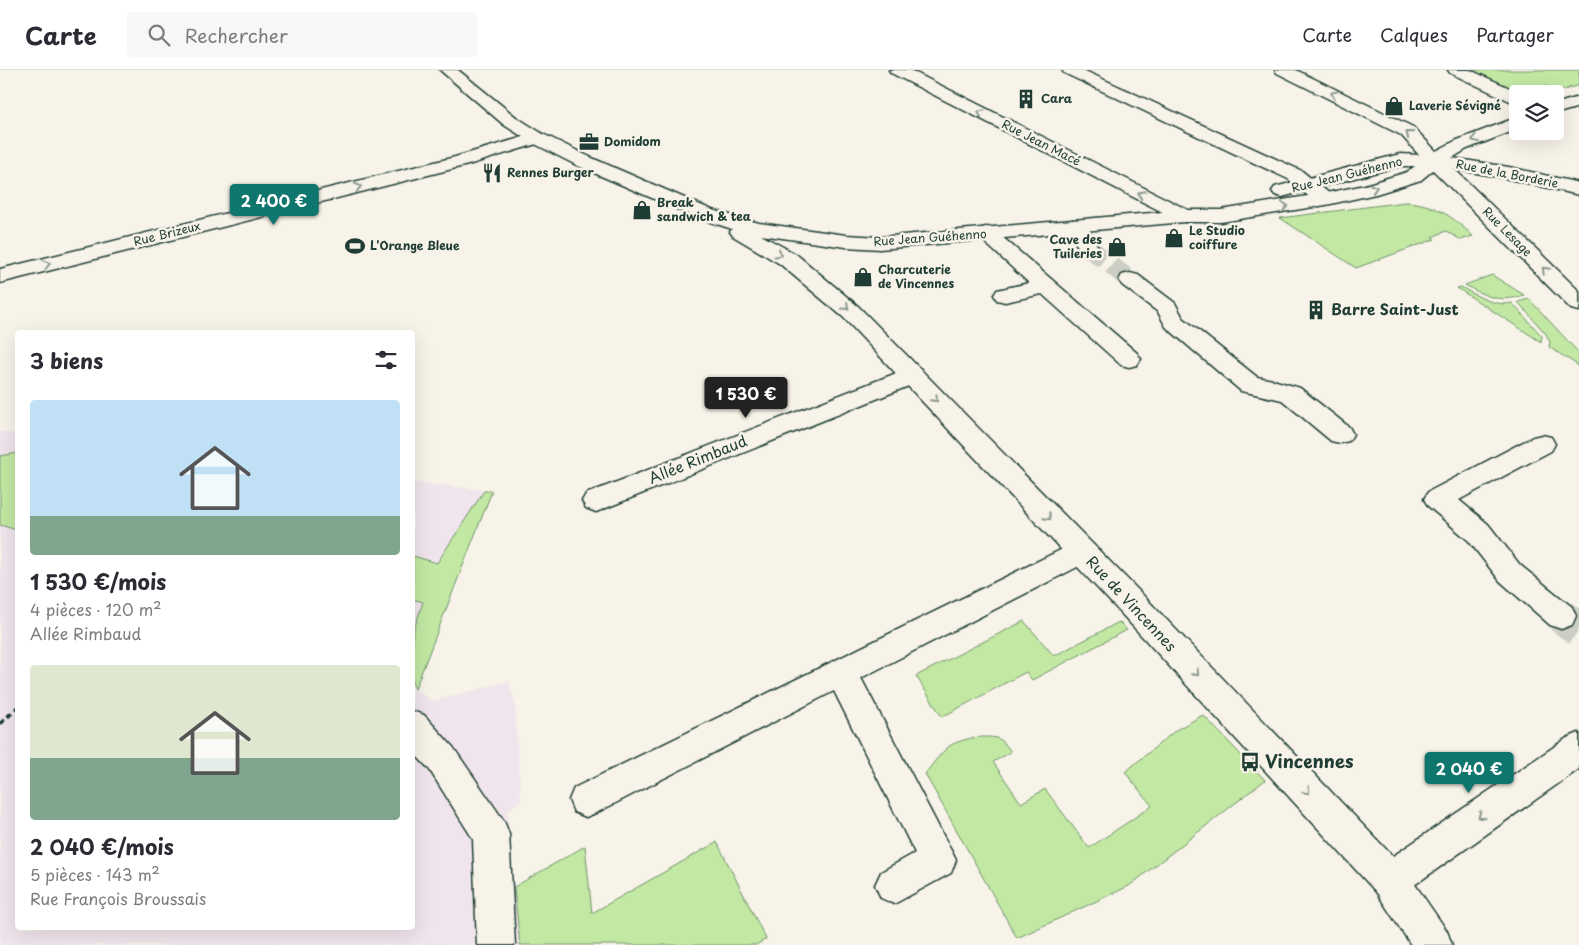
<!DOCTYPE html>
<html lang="fr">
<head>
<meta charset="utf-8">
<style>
	body { margin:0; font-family:"Playpen Sans",sans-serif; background:#f7f7f7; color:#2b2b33; height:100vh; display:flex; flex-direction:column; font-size:19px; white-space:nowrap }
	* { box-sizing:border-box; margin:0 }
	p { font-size:16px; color:#7c7c81 }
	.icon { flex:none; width:28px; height:28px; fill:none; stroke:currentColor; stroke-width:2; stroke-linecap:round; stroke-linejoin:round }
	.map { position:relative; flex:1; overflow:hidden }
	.side { position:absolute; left:15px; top:260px; width:400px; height:600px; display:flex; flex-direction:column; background:#fff; border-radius:5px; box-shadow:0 5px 20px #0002 }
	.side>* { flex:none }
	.tools { position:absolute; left:1509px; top:15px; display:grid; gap:10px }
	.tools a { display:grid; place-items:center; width:55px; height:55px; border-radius:5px; background:#fff; box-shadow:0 5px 20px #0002; font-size:25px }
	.price { position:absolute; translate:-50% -42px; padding:0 11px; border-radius:5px; background:#0f766e; color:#fff; font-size:16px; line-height:32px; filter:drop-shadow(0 1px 2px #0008) }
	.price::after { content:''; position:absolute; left:50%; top:30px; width:15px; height:11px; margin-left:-8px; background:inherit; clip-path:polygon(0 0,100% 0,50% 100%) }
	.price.current { background:#222; color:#fff }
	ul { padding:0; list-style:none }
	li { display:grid; align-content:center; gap:10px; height:265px; padding:0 15px }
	li span { display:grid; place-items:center; height:155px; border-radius:5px; color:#555 }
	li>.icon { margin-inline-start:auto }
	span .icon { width:90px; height:90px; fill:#fffc; stroke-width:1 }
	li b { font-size:21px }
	h2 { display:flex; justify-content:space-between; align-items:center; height:60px; padding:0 15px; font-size:21px }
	header { display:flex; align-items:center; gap:30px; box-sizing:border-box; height:70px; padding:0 25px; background:#fff; border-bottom:1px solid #e1e1e2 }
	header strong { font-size:24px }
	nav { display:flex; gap:28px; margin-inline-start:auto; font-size:18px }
	.search { width:350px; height:45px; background:#f7f7f7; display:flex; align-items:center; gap:12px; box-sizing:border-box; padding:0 18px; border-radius:5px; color:#7c7c81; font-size:19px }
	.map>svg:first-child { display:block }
	.built { fill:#f0e5ec }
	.green { fill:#c2e8a3; stroke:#70926c }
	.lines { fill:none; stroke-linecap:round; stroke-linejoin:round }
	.minor-tunnel-far1 { stroke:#cccfc4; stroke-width:19; stroke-dasharray:19 9; stroke-linecap:butt }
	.minor-tunnel { stroke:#cccfc4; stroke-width:34; stroke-dasharray:34 17; stroke-linecap:butt }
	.minor-casing { stroke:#1f3d34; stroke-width:3 }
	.major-casing { stroke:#1f3d34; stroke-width:3 }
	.path { stroke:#1f3d34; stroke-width:4; stroke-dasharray:6 4.5; stroke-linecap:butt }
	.minor { fill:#f7f3e8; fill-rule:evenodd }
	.major { fill:#f7f3e8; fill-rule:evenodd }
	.oneway { stroke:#8b988e }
	.labels { text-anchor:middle; stroke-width:5; stroke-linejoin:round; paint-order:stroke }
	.far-poi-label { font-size:12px; font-weight:bold; fill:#1f3d34; stroke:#f7f3e8; text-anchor:start }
	.far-street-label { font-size:12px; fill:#1f3d34; stroke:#f7f3e8 }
	.poi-label { font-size:15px; font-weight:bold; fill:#1f3d34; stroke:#f7f3e8; text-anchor:start }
	.street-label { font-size:15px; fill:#1f3d34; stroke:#f7f3e8 }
	.near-poi-label { font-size:18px; font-weight:bold; fill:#1f3d34; stroke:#f7f3e8; text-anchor:start }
</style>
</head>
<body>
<header>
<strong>Carte</strong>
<div class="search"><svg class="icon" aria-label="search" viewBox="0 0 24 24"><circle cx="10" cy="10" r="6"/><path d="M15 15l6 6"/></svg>Rechercher</div>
<nav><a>Carte</a><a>Calques</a><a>Partager</a></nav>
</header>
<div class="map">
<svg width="1579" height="875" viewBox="0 0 1579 875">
	<rect width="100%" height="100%" fill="#f7f3e8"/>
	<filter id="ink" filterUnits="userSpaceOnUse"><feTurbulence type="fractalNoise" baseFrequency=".02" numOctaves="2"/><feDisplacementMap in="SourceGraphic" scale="10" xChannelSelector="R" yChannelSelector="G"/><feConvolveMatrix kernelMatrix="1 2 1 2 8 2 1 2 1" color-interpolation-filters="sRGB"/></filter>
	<g filter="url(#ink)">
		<!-- built -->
		<path class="built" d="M0 362 18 364V858H412L413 412 492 421 415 619 432 631 509 611 515 634 521 731 507 741 520 875H0Z"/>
		<!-- green -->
		<path class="green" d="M1470 0H1579V15L1558 22 1545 16 1520 22Z
			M1405 132C1434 133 1452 146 1473 166L1461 170 1446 161 1432 167 1435 169 1356 198 1280 148Z
			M1492 205 1524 225C1499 233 1487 227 1465 215Z
			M1461 217C1476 225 1494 237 1512 233L1542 266 1541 272 1457 218Z
			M1529 229 1579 283V296L1549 277 1550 272 1546 264 1518 232Z
			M17 383H18L17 460 0 455V386Z
			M484 421H492L415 619 412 612 413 562 423 532 413 529V486L437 493Z
			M1024 551 1054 586 1119 552 1127 560 1032 610 1026 602 942 647 916 606Z
			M1203 645 1265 710 1129 816 1017 868 925 704C932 695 939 685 948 677 958 669 989 663 1001 670 1005 673 1008 678 1011 682L993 692 1021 733 1045 719 1089 778 1152 736 1125 702 1176 660Z
			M717 772 766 869 756 875H520L514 817 585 776 592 843Z"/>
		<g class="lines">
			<!-- minor-tunnel-far1 -->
			<path class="minor-tunnel-far1" d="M1089 178 1130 210"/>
			<!-- minor-tunnel -->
			<path class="minor-tunnel" d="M1561 546 1579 560"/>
			<defs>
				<path id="minor" d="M889 0H910L1192 142 1195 146 1192 150 1185 152 1178 150 891 3Z
					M1062 0H1083L1302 101 1336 129 1333 133C1316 137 1301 119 1288 109L1064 3Z
					M1275 0H1296L1413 57 1436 81 1455 71 1518 47V59L1467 79 1452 88 1509 97 1579 113V125L1509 109 1427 94 1401 65 1277 3Z
					M1448 0H1470L1523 24H1518V33L1512 32 1450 3Z
					M1579 27V37L1555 44V34Z
					M537 63 543 64 546 68 543 72 468 95 0 213V199L455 87Z
					M1073 150C1085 153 1092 168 1099 178L1096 182 1089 184 1082 182 1063 156 1066 152Z
					M986 157 993 159 1137 283 1141 289 1137 295 1129 297 1121 295 1042 224 1005 232 997 230 994 225 997 220 1029 213 979 167 976 163 979 159Z
					M1130 203 1138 205 1175 233 1183 248 1257 307 1273 310 1300 318 1349 357 1353 364 1349 371 1340 373 1331 371 1282 330 1241 321 1166 257 1158 242 1122 215 1119 210 1122 205Z
					M912 297 921 299 924 305 921 311 606 438 596 442 586 438 582 431 586 424Z
					M1542 365 1551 367 1555 374 1551 381 1459 430 1488 454 1520 495 1572 537 1576 546 1572 555 1561 559 1550 555 1500 511 1468 470 1428 436 1424 429 1428 422 1533 367Z
					M1081 470 1091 474 1095 482 1091 490 861 608 956 790 951 803 894 834 881 828 875 815 881 802 915 783 834 621 598 742 586 747 574 742 569 730 574 718Z
					M412 641 424 645 453 677 504 751 509 764 515 875H477L473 769 429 699 412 681Z
					M1579 663V699L1403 823 1390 828 1377 823 1372 810 1377 797 1567 668Z"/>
				<path id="major" d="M440 0H458L516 47 543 64 592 88 712 140 759 153 846 165 880 167 1185 140H1221L1326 123 1365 115 1407 102 1415 96H1400L1282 127 1275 125 1272 121 1275 117 1400 84 1441 86 1579 221V241L1571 239 1433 100 1421 110 1376 124 1326 135 1221 152H1185L880 179 846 177 761 165 796 184 859 237 1140 522 1403 797 1447 861 1452 875H1411L1377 823 1118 540 843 247 780 194 733 166 730 162 732 159 698 148 578 96 531 72 504 55Z"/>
			</defs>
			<!-- minor casing -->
			<use href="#minor" class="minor-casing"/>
			<!-- major casing -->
			<use href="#major" class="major-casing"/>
			<!-- path -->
			<path class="path" d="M0 654 18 637"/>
			<!-- minor -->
			<use href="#minor" class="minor"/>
			<!-- major -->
			<use href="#major" class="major"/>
		</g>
		<!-- one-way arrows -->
		<defs><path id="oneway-chevron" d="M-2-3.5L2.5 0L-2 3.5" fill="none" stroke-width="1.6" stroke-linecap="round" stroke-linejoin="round" transform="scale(1.25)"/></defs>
		<g class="oneway">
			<use href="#oneway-chevron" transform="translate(1334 24) rotate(-154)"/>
			<use href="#oneway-chevron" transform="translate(981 43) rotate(-153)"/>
			<use href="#oneway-chevron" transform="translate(1409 64) rotate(-140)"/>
			<use href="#oneway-chevron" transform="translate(1475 69) rotate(158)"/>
			<use href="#oneway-chevron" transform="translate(358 117) rotate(-14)"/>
			<use href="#oneway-chevron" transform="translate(1374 118) rotate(-17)"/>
			<use href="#oneway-chevron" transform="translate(1141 124) rotate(-153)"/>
			<use href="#oneway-chevron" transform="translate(1285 136) rotate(-9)"/>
			<use href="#oneway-chevron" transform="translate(779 184) rotate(30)"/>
			<use href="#oneway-chevron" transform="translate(47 194) rotate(-14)"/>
			<use href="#oneway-chevron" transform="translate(1545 200) rotate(-135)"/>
			<use href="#oneway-chevron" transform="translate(846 237) rotate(42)"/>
			<use href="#oneway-chevron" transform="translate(935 329) rotate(46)"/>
			<use href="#oneway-chevron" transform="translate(1048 447) rotate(46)"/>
			<use href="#oneway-chevron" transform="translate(1196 603) rotate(47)"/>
			<use href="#oneway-chevron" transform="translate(1307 721) rotate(47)"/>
			<use href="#oneway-chevron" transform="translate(1481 746) rotate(145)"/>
		</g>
	</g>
	<!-- icons -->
	<defs>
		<symbol id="building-bare" viewBox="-9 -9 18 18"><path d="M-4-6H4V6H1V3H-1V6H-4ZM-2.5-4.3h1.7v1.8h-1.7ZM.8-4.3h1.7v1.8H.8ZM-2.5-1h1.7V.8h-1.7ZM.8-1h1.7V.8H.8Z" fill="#1f3d34" stroke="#f7f3e8" stroke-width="2.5" paint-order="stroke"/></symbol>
		<symbol id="shop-bare" viewBox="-9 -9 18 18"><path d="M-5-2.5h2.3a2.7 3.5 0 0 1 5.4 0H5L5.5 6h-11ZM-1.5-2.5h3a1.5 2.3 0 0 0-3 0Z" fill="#1f3d34" stroke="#f7f3e8" stroke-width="2.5" paint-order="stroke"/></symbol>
		<symbol id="office-bare" viewBox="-9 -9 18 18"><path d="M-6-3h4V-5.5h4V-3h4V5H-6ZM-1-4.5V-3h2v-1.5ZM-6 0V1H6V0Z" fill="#1f3d34" stroke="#f7f3e8" stroke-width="2.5" paint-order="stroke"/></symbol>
		<symbol id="restaurant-bare" viewBox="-9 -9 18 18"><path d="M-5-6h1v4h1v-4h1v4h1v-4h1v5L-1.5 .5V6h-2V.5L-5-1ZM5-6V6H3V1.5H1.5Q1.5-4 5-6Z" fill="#1f3d34" stroke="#f7f3e8" stroke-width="2.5" paint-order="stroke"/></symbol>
		<symbol id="stadium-bare" viewBox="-9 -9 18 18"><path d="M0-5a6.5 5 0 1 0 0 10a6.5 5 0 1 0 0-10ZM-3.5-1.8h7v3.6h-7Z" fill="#1f3d34" stroke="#f7f3e8" stroke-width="2.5" paint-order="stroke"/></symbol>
		<symbol id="bus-bare" viewBox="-9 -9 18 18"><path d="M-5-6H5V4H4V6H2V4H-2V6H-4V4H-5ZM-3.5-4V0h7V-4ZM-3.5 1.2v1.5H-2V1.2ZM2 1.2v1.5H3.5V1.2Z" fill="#1f3d34" stroke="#f7f3e8" stroke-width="2.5" paint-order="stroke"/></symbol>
	</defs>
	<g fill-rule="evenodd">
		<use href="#building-bare" x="1012" y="15" width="28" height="28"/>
		<use href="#shop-bare" x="1380" y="22" width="28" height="28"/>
		<use href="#office-bare" x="575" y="58" width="28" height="28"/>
		<use href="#restaurant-bare" x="478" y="89" width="28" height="28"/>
		<use href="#shop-bare" x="628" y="126" width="28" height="28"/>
		<use href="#shop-bare" x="1160" y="154" width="28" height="28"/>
		<use href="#stadium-bare" x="341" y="162" width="28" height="28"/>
		<use href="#shop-bare" x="1103" y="163" width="28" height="28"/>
		<use href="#shop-bare" x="849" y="193" width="28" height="28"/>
		<use href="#building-bare" x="1302" y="226" width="28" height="28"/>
		<use href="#bus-bare" x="1236" y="678" width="28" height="28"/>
	</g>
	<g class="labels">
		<!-- far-poi labels -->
		<g class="far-poi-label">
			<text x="1041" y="33">Cara</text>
			<text x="1409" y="40">Laverie Sévigné</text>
			<text x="604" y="76">Domidom</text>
			<text x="507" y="107">Rennes Burger</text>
			<text x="657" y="137">Break<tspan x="657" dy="14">sandwich &amp; tea</tspan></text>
			<text x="1189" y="165">Le Studio<tspan x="1189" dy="14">coiffure</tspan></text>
			<text x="1102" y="174" text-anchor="end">Cave des<tspan x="1102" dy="14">Tuileries</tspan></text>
			<text x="370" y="180">L'Orange Bleue</text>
			<text x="878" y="204">Charcuterie<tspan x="878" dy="14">de Vincennes</tspan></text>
		</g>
		<!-- far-street labels -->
		<g class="far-street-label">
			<text transform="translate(1041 73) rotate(27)" y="4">Rue Jean Macé</text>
			<text transform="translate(1507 104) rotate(11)" y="4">Rue de la Borderie</text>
			<text transform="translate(1347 105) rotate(-14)" y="4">Rue Jean Guéhenno</text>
			<text transform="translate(1507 162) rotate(45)" y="4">Rue Lesage</text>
			<text transform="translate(167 164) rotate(-14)" y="4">Rue Brizeux</text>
			<text transform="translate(930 168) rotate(-4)" y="4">Rue Jean Guéhenno</text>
		</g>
		<!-- poi labels -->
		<g class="poi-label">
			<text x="1331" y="245">Barre Saint-Just</text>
		</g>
		<!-- street labels -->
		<g class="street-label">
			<text transform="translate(698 390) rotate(-22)" y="5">Allée Rimbaud</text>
			<text transform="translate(1131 534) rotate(47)" y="5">Rue de Vincennes</text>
		</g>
		<!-- near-poi labels -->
		<g class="near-poi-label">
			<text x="1265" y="698">Vincennes</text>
		</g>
	</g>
</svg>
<div class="tools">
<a><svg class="icon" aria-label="layers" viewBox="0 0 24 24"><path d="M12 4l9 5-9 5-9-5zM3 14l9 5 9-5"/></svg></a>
</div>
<b class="price" style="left:274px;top:156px">2 400 €</b>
<b class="price current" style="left:746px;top:349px">1 530 €</b>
<b class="price" style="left:1469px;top:724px">2 040 €</b>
<section class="side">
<h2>3 biens<svg class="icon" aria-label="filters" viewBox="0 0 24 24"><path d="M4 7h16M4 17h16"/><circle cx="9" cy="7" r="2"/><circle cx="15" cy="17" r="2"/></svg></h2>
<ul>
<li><span style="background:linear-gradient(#bfe0f5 75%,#7fa58c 0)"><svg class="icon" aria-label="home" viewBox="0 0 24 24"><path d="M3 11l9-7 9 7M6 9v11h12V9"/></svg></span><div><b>1 530 €/mois</b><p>4 pièces · 120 m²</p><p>Allée Rimbaud</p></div></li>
<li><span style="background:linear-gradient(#dfe7d0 60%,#7fa58c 0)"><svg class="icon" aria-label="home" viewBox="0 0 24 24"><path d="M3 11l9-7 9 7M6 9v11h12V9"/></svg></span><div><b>2 040 €/mois</b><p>5 pièces · 143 m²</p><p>Rue François Broussais</p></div></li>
</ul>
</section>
</div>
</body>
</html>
